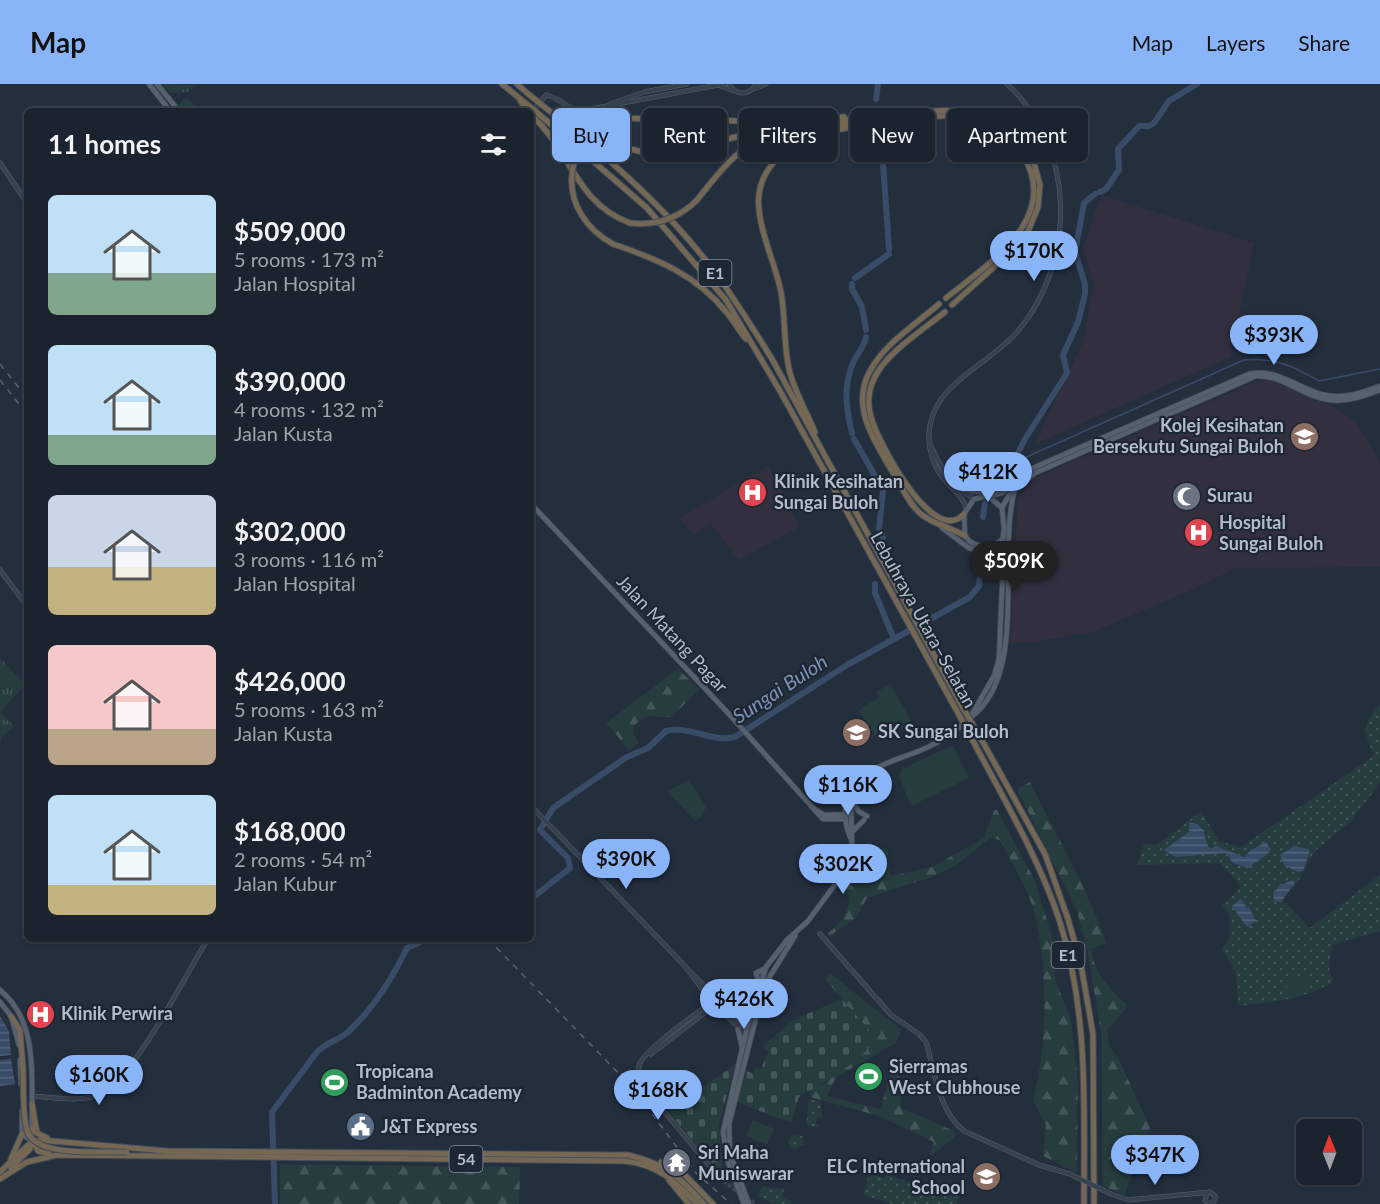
<!DOCTYPE html>
<html lang="en">
<head>
<meta charset="utf-8">
<style>
	body { margin:0; font-family:Lato,sans-serif; background:#242b36; color:#f1f3f6; height:100vh; display:flex; flex-direction:column; font-size:22px; white-space:nowrap }
	* { box-sizing:border-box; margin:0 }
	p { font-size:20px; color:#a0a4aa }
	.icon { flex:none; width:33px; height:33px; fill:none; stroke:currentColor; stroke-width:2; stroke-linecap:round; stroke-linejoin:round }
	.map { position:relative; flex:1; overflow:hidden }
	.side { position:absolute; left:24px; top:24px; width:510px; height:834px; display:flex; flex-direction:column; background:#1b232e; border-radius:9px; box-shadow:0 2px 4px #0004,0 0 0 2px #39404a }
	.side>* { flex:none }
	.guide { position:absolute; left:552px; top:24px; width:570px; height:54px; display:flex; gap:12px }
	.needle { width:39px; rotate:359deg }
	.controls { position:absolute; left:1296px; top:1035px; display:grid; gap:12px }
	.controls a { display:grid; place-items:center; width:66px; height:66px; border-radius:9px; background:#1b232e; box-shadow:0 2px 4px #0004,0 0 0 2px #39404a; font-size:30px }
	.price { position:absolute; translate:-50% -51px; padding:0 14px; border-radius:21px; background:#8ab4f8; color:#111; font-size:20px; line-height:39px; filter:drop-shadow(0 2px 3px #0008) }
	.price::after { content:''; position:absolute; left:50%; top:36px; width:18px; height:14px; margin-left:-9px; background:inherit; clip-path:polygon(0 0,100% 0,50% 100%) }
	.price.active { background:#222; color:#fff }
	ul { padding:0; list-style:none }
	li { display:flex; align-items:center; gap:18px; height:150px; padding:0 24px }
	li span { display:grid; place-items:center; flex:none; width:168px; height:120px; border-radius:9px; color:#555 }
	li>.icon { margin-inline-start:auto }
	span .icon { width:72px; height:72px; fill:#fffc; stroke-width:1 }
	li b { font-size:26px }
	h2 { display:flex; justify-content:space-between; align-items:center; height:72px; padding:0 24px; font-size:26px }
	.chip { padding:0 21px; border-radius:9px; background:#1b232e; box-shadow:0 2px 4px #0004,0 0 0 2px #39404a; font-size:21px; line-height:54px }
	.chip.active { background:#8ab4f8; color:#111 }
	header { display:flex; align-items:center; gap:36px; box-sizing:border-box; height:84px; padding:0 30px; background:#8ab4f8; color:#111 }
	header strong { font-size:28px }
	nav { display:flex; gap:33px; margin-inline-start:auto; font-size:21px }
	.map>svg:first-child { display:block }
	.medical { fill:#32303f }
	.grass { fill:url(#grass-dots) }
	.forest { fill:url(#forest-firs) }
	.cemetery { fill:url(#cemetery-stones) }
	.park { fill:url(#park-tufts) }
	.garden { fill:#263c3f }
	.water { fill:url(#water-rules) }
	.lines { fill:none; stroke-linecap:round; stroke-linejoin:round }
	.stream { stroke:#394c67; stroke-width:1.5 }
	.river { stroke:#394c67; stroke-width:6 }
	.minor-tunnel { stroke:#3a4453; stroke-width:4; stroke-dasharray:4 2; stroke-linecap:butt }
	.minor-casing { stroke:#565f6c; stroke-width:5 }
	.major-casing { stroke:#414a57; stroke-width:6 }
	.highway-casing { stroke:#434c59; stroke-width:7 }
	.minor { stroke:#38414e; stroke-width:4 }
	.major { stroke:#56606e; stroke-width:4.5 }
	.highway { stroke:#746855; stroke-width:5 }
	.rail { stroke:#5a6575; stroke-width:1.5; stroke-dasharray:6 6; stroke-linecap:butt }
	.minor-bridge-casing { stroke:#565f6c; stroke-width:5; stroke-linecap:butt }
	.highway-bridge-casing { stroke:#434c59; stroke-width:7; stroke-linecap:butt }
	.minor-bridge { stroke:#38414e; stroke-width:4 }
	.highway-bridge { stroke:#746855; stroke-width:5 }
	.labels { text-anchor:middle; stroke-width:4.5; stroke-linejoin:round; paint-order:stroke }
	.shield { fill:#1d2633; stroke:#878f9c; stroke-width:1.5 }
	.shield-label { font-size:16px; font-weight:bold; fill:#b4bcc9 }
	.poi-label { font-size:18px; font-weight:bold; fill:#b4bcc9; stroke:#1d2633; text-anchor:start }
	.street-label { font-size:18px; fill:#b4bcc9; stroke:#1d2633 }
	.water-label { font-size:20px; font-style:italic; fill:#7c92b1; stroke:#1d2633 }
</style>
</head>
<body>
<header>
<strong>Map</strong>
<nav><a>Map</a><a>Layers</a><a>Share</a></nav>
</header>
<div class="map">
<svg width="1380" height="1120" viewBox="0 0 1380 1120">
	<defs>
		<pattern id="grass-dots" width="8" height="8" patternUnits="userSpaceOnUse" patternTransform="scale(1.5)"><rect width="8" height="8" fill="#263c3f"/><path d="M2 2h.1M6 6h.1" fill="none" stroke="#435659" stroke-width="1.8" stroke-linecap="round"/></pattern>
		<pattern id="forest-firs" width="22" height="20" patternUnits="userSpaceOnUse" patternTransform="scale(1.5)"><rect width="22" height="20" fill="#263c3f"/><path d="M5 1l3.5 6h-7zM16 11l3.5 6h-7z" fill="#435659"/></pattern>
		<pattern id="cemetery-stones" width="16" height="16" patternUnits="userSpaceOnUse" patternTransform="scale(1.5)"><rect width="16" height="16" fill="#263c3f"/><path d="M2 7V4a2 2 0 0 1 4 0v3zM10 15v-3a2 2 0 0 1 4 0v3z" fill="#435659"/></pattern>
		<pattern id="park-tufts" width="24" height="20" patternUnits="userSpaceOnUse" patternTransform="scale(1.5)"><rect width="24" height="20" fill="#263c3f"/><path d="M3 7l-1-3M5 7V3M7 7l1-3M15 17l-1-3M17 17v-4M19 17l1-3" fill="none" stroke="#435659"/></pattern>
		<pattern id="water-rules" width="6" height="5" patternUnits="userSpaceOnUse" patternTransform="scale(1.5)"><rect width="6" height="5" fill="#394c67"/><path d="M0 2.5h6" fill="none" stroke="#53647b"/></pattern>
	</defs>
	<rect width="100%" height="100%" fill="#242f3e"/>
	<!-- medical -->
	<path class="medical" d="M1104 112 1254 159 1230 273 1035 360 1083 258 1094 199 1083 165 1099 117Z
		M1261 295 1275 296 1317 317H1325L1356 338 1380 378V483L1236 484 1194 505 1095 547 1028 559H1010L1018 415 1031 396Z
		M768 382 800 442 739 476 710 439 694 451 679 434Z"/>
	<!-- grass -->
	<path class="grass" d="M1380 620V699L1351 737 1315 767 1299 796 1283 816 1310 844 1380 791V847L1332 861 1329 884 1333 898C1303 916 1272 918 1238 922L1236 889 1222 865 1229 855 1230 831 1222 822 1241 803 1220 779 1137 781 1144 760 1157 761 1201 727 1219 757 1241 763 1374 672C1363 644 1361 644 1380 620Z
		M809 1015 820 1017 822 1033H817L816 1039 821 1043 806 1042Z
		M793 1050 803 1052 804 1061H800L798 1065 790 1064 788 1057Z
		M869 1090 884 1094 886 1091 958 1111 956 1120H894L863 1111Z
		M762 1102 784 1105 782 1114 792 1117 791 1120H774L758 1112Z"/>
	<!-- forest -->
	<path class="forest" d="M678 585 699 605 672 633C654 635 649 626 634 642L633 649 639 659 629 666 606 639Z
		M1030 698C1055 750 1088 804 1106 859L1091 865C1094 890 1110 905 1128 922L1107 946 1109 962 1119 975 1150 1044 1124 1111 1103 1102 1101 948 1087 865 1077 827 1017 705Z
		M994 726H997L1035 797 1052 853 1055 895 1071 936 1078 997 1077 1089 1043 1072 1046 1042 1033 1016C1048 959 1048 885 1034 827 1027 803 1011 778 1000 756L990 754 958 780 934 792 867 814 856 834 828 853V849C841 839 850 828 849 812L839 807 859 773 887 764 891 792 932 783 984 754Z
		M831 890 901 946 896 959 836 993 827 1012 881 1025 892 982 905 1002 900 1020 902 1024 954 1047 955 1053 932 1071H929L934 1058 879 1032 810 1013V1006L825 999 875 958 869 946 825 895Z
		M280 1080 520 1083 519 1120H280Z"/>
	<!-- cemetery -->
	<path class="cemetery" d="M842 915 869 946 875 958C855 981 825 998 799 1013L791 1039 737 1018 746 986 753 990 755 983 760 986 768 969 763 962 795 935Z
		M735 980 719 1041 723 1093 669 1028Z"/>
	<!-- park -->
	<path class="park" d="M162 0 196 1 198 0 188 8 170 9Z
		M0 574 25 601 0 628Z
		M0 629 14 642 2 653 0 661Z"/>
	<!-- garden -->
	<path class="garden" d="M183 15H189L198 27H184L179 21Z
		M890 600 912 638 878 656 858 626 879 614 876 608Z
		M953 661 969 694 911 722 899 692 902 685Z
		M689 696 706 723 701 734 695 737 667 707Z
		M1307 890 1312 907 1289 913 1285 896Z
		M753 1036 774 1045 767 1061 746 1052Z"/>
	<!-- water -->
	<path class="water" d="M1189 739C1207 738 1202 753 1210 765L1216 762 1244 773 1251 766 1267 758 1270 768 1248 784 1233 779 1226 769 1175 773 1164 766 1189 748Z
		M1294 762 1310 766 1303 787 1298 788 1284 781 1280 771Z
		M1292 796 1295 798 1281 818 1274 817 1273 811 1279 802Z
		M1241 815 1247 824 1249 823 1256 837 1247 843 1232 822Z
		M0 932 9 947 11 971 0 972Z
		M11 975 15 1000 0 1002V976Z"/>
	<g class="lines">
		<!-- stream -->
		<path class="stream" d="M1013 379 1244 276C1274 273 1293 282 1319 297L1380 285"/>
		<!-- river -->
		<path class="river" d="M876 15 878 0
			M880 57 878 65 883 78 889 165
			M1100 108 1106 105 1119 86 1118 65 1139 42H1149L1154 39 1169 17 1197 0
			M855 194 889 170
			M852 200V205L862 223 866 246
			M852 349C846 325 843 302 853 279 857 270 864 263 866 253
			M854 355 883 406 879 445 883 454
			M988 406 998 391 1013 379 1025 355 1067 289 1063 271 1078 238 1085 210V200L1075 168 1084 119 1095 110
			M983 433 985 419
			M875 500V509L894 555
			M531 815 570 784 568 774 540 746 553 724 627 673 648 664 666 647C689 641 712 659 735 653L847 581 970 513 979 502 981 474
			M275 1120 272 1028 317 968C327 958 339 956 348 948 372 926 393 893 407 864L425 856 447 855"/>
		<!-- minor-tunnel -->
		<path class="minor-tunnel" d="M719 1093 740 1110
			M746 1114 756 1120"/>
		<defs>
			<path id="minor" d="M729 0C736 12 749 12 756 0
				M753 5 766 0
				M610 20 644 8 687 0
				M533 26 546 11C559 13 567 25 580 27L718 1 734 7
				M0 79 27 119
				M931 362C940 384 954 402 974 415
				M966 425C963 413 956 408 948 400 933 384 926 363 930 341 938 297 991 279 1018 247 1077 177 1076 62 1007 0
				M0 486 27 522
				M531 722 685 882 712 918 746 950
				M820 850 891 931 919 950 926 958C935 988 938 1026 964 1047L1039 1081 1070 1090
				M685 883 748 945
				M716 915C699 928 649 962 640 979 636 989 640 998 646 1006L719 1093
				M651 970 716 920
				M31 1012C51 1013 78 1018 96 1012 133 999 185 891 208 855
				M1111 1110 1128 1116 1210 1108 1216 1113 1213 1119 1205 1117 1207 1109"/>
			<path id="major" d="M149 0 170 27
				M157 0 179 27
				M959 404C975 409 990 410 1006 403
				M989 413 1002 424
				M531 420 728 629 813 724 824 731 851 730
				M942 444 969 464 990 471 1000 484
				M1003 455C992 465 974 465 965 452L964 430 974 415 1002 409 1033 384 1249 290C1278 285 1294 302 1320 310 1341 316 1361 309 1380 302
				M1009 490 1002 460 1004 445 1002 424 1009 411 1035 389 1256 292C1284 291 1303 313 1330 316 1347 318 1364 312 1380 306
				M972 630 994 592 999 575 1003 483 1000 474 989 462
				M853 717 858 727 867 732
				M813 724 823 735H846
				M853 747 864 736
				M852 757C847 748 845 736 845 726 847 681 902 678 934 660 950 652 965 639 978 627 1027 579 997 466 1015 405
				M759 899 756 889 766 884
				M0 906C40 938 31 999 32 1045L27 1054 22 1050V1027
				M0 918 11 932 19 961
				M731 930 740 935 750 930
				M738 945 742 963
				M20 976 21 1000
				M744 1120 728 1078 723 1048 747 944 766 883 787 856 808 837 845 787 852 763 851 723 860 694
				M749 1120 730 1069 729 1040 764 902 795 852"/>
			<path id="highway" d="M502 0 529 22
				M517 0 527 9
				M520 16 527 27
				M552 29C611 76 669 127 714 187 735 215 754 246 772 275L963 624
				M531 31C572 67 575 119 630 139
				M559 32 605 59 647 69 685 66 774 43 934 27 961 26 997 37 1015 49 1033 76 1040 101 1038 123 1025 155 952 221
				M618 34 740 37 844 33
				M547 37 647 124 726 216 780 307 958 629
				M697 116C714 95 733 68 758 57 793 41 833 42 870 39 899 37 931 30 960 32 985 34 1007 47 1021 68 1064 132 991 178 946 214
				M613 160C657 175 697 191 727 229 734 237 739 247 746 255
				M939 220C916 240 884 260 870 287 849 324 877 361 895 392 903 405 909 420 921 430 934 441 951 443 965 452
				M945 228C924 245 886 269 875 293 868 306 867 319 871 333 877 356 933 464 964 430
				M815 348C807 329 796 310 790 289 783 263 786 235 781 208 776 183 764 158 760 133 749 77 802 51 847 44
				M979 651 1045 770 1068 835 1081 881 1093 950 1094 1120
				M972 655C1003 714 1038 772 1059 835 1089 927 1084 1025 1084 1120
				M11 932 20 946 23 984
				M32 1020 37 1049 47 1054
				M38 1057 35 1062 38 1067 49 1070
				M11 1075 22 1050
				M661 1078 684 1090 713 1120
				M11 1084 30 1065 32 1045
				M0 1088 28 1061 40 1056 167 1067 628 1071C665 1080 679 1092 704 1120
				M0 1095 27 1078 57 1071 624 1077C657 1080 675 1097 697 1120
				M669 1096 689 1120"/>
		</defs>
		<!-- minor casing -->
		<use href="#minor" class="minor-casing"/>
		<!-- major casing -->
		<use href="#major" class="major-casing"/>
		<!-- highway casing -->
		<use href="#highway" class="highway-casing"/>
		<!-- minor -->
		<use href="#minor" class="minor"/>
		<!-- major -->
		<use href="#major" class="major"/>
		<!-- highway -->
		<use href="#highway" class="highway"/>
		<!-- rail -->
		<path class="rail" d="M0 280 27 314
			M0 296 27 330
			M488 855 632 1003 696 1089 731 1120"/>
		<defs>
			<path id="minor-bridge" d="M1070 1090 1111 1110"/>
			<path id="highway-bridge" d="M527 9 552 29
				M529 22 547 37
				M630 139C656 142 678 135 697 116
				M613 160C557 130 557 58 618 34
				M963 624 979 651
				M958 629 972 655
				M23 984C24 1004 22 1027 27 1046 34 1074 102 1067 127 1068"/>
		</defs>
		<!-- minor-bridge casing -->
		<use href="#minor-bridge" class="minor-bridge-casing"/>
		<!-- highway-bridge casing -->
		<use href="#highway-bridge" class="highway-bridge-casing"/>
		<!-- minor-bridge -->
		<use href="#minor-bridge" class="minor-bridge"/>
		<!-- highway-bridge -->
		<use href="#highway-bridge" class="highway-bridge"/>
	</g>
	<!-- icons -->
	<defs>
		<symbol id="university-disc" viewBox="-11 -11 22 22"><circle r="9.5" fill="#8d6e63" stroke="#1d2633"/><path d="M0-5L7-2L0 1L-7-2ZM-4 1L0 2.5L4 1V4Q0 6-4 4Z" fill="#fff"/></symbol>
		<symbol id="hospital-disc" viewBox="-11 -11 22 22"><circle r="9.5" fill="#e0444e" stroke="#1d2633"/><path d="M-5-5h3v3.5h4V-5h3V5h-3V1.5h-4V5h-3Z" fill="#fff"/></symbol>
		<symbol id="mosque-disc" viewBox="-11 -11 22 22"><circle r="9.5" fill="#6b7280" stroke="#1d2633"/><path d="M3.5-4.9A6 6 0 1 0 3.5 4.9A5 5 0 1 1 3.5-4.9Z" fill="#fff"/></symbol>
		<symbol id="school-disc" viewBox="-11 -11 22 22"><circle r="9.5" fill="#8d6e63" stroke="#1d2633"/><path d="M0-5L7-2L0 1L-7-2ZM-4 1L0 2.5L4 1V4Q0 6-4 4Z" fill="#fff"/></symbol>
		<symbol id="stadium-disc" viewBox="-11 -11 22 22"><circle r="9.5" fill="#2e9e5b" stroke="#1d2633"/><path d="M0-5a6.5 5 0 1 0 0 10a6.5 5 0 1 0 0-10ZM-3.5-1.8h7v3.6h-7Z" fill="#fff"/></symbol>
		<symbol id="civic-disc" viewBox="-11 -11 22 22"><circle r="9.5" fill="#5c6f8a" stroke="#1d2633"/><path d="M-.6-6.5H3V-4.5H.6V-3L4-1V1h2V6H-6V1h2V-1L-.6-3ZM-1.2 2.5V6h2.4V2.5Z" fill="#fff"/></symbol>
		<symbol id="temple-disc" viewBox="-11 -11 22 22"><circle r="9.5" fill="#6b7280" stroke="#1d2633"/><path d="M0-6L5-2H3V0L6.5 2.5H4V6H1.5V3h-3V6H-4V2.5H-6.5L-3 0V-2H-5Z" fill="#fff"/></symbol>
	</defs>
	<g fill-rule="evenodd">
		<use href="#university-disc" x="1288" y="336" width="33" height="33"/>
		<use href="#hospital-disc" x="736" y="392" width="33" height="33"/>
		<use href="#mosque-disc" x="1170" y="396" width="33" height="33"/>
		<use href="#hospital-disc" x="1182" y="432" width="33" height="33"/>
		<use href="#school-disc" x="840" y="632" width="33" height="33"/>
		<use href="#hospital-disc" x="24" y="914" width="33" height="33"/>
		<use href="#stadium-disc" x="852" y="976" width="33" height="33"/>
		<use href="#stadium-disc" x="318" y="982" width="33" height="33"/>
		<use href="#civic-disc" x="344" y="1026" width="33" height="33"/>
		<use href="#temple-disc" x="660" y="1062" width="33" height="33"/>
		<use href="#school-disc" x="970" y="1076" width="33" height="33"/>
	</g>
	<g class="labels">
		<!-- shield labels -->
		<g class="shield">
			<rect x="698.5" y="176" width="33" height="26" rx="4.5"/>
			<rect x="1051.5" y="858" width="33" height="26" rx="4.5"/>
			<rect x="449.5" y="1062" width="33" height="26" rx="4.5"/>
		</g>
		<g class="shield-label">
			<text x="715" y="195">E1</text>
			<text x="1068" y="877">E1</text>
			<text x="466" y="1081">54</text>
		</g>
		<!-- poi labels -->
		<g class="poi-label">
			<text x="1284" y="348" text-anchor="end">Kolej Kesihatan<tspan x="1284" dy="21">Bersekutu Sungai Buloh</tspan></text>
			<text x="774" y="404">Klinik Kesihatan<tspan x="774" dy="21">Sungai Buloh</tspan></text>
			<text x="1207" y="418">Surau</text>
			<text x="1219" y="445">Hospital<tspan x="1219" dy="21">Sungai Buloh</tspan></text>
			<text x="878" y="654">SK Sungai Buloh</text>
			<text x="61" y="936">Klinik Perwira</text>
			<text x="889" y="989">Sierramas<tspan x="889" dy="21">West Clubhouse</tspan></text>
			<text x="356" y="994">Tropicana<tspan x="356" dy="21">Badminton Academy</tspan></text>
			<text x="381" y="1049">J&amp;T Express</text>
			<text x="698" y="1075">Sri Maha<tspan x="698" dy="21">Muniswarar</tspan></text>
			<text x="965" y="1089" text-anchor="end">ELC International<tspan x="965" dy="21">School</tspan></text>
		</g>
		<!-- street labels -->
		<g class="street-label">
			<text transform="translate(923 536) rotate(61)" y="6">Lebuhraya Utara–Selatan</text>
			<text transform="translate(672 550) rotate(47)" y="6">Jalan Matang Pagar</text>
		</g>
		<!-- water labels -->
		<g class="water-label">
			<text transform="translate(780 605) rotate(-33)" y="7">Sungai Buloh</text>
		</g>
	</g>
</svg>
<div class="controls">
<a><svg class="needle" viewBox="-14 -14 28 28"><path d="M0-13l5 13h-10z" fill="#e53935"/><path d="M0 13l5-13h-10z" fill="#a0a4aa"/></svg></a>
</div>
<b class="price" style="left:1034px;top:198px">$170K</b>
<b class="price" style="left:1274px;top:282px">$393K</b>
<b class="price" style="left:988px;top:419px">$412K</b>
<b class="price active" style="left:1014px;top:508px">$509K</b>
<b class="price" style="left:848px;top:732px">$116K</b>
<b class="price" style="left:626px;top:806px">$390K</b>
<b class="price" style="left:843px;top:811px">$302K</b>
<b class="price" style="left:744px;top:946px">$426K</b>
<b class="price" style="left:99px;top:1022px">$160K</b>
<b class="price" style="left:658px;top:1037px">$168K</b>
<b class="price" style="left:1155px;top:1102px">$347K</b>
<div class="guide">
<a class="chip active">Buy</a>
<a class="chip">Rent</a>
<a class="chip">Filters</a>
<a class="chip">New</a>
<a class="chip">Apartment</a>
</div>
<section class="side">
<h2>11 homes<svg class="icon" aria-label="filters" viewBox="0 0 24 24"><path d="M4 7h16M4 17h16"/><circle cx="9" cy="7" r="2"/><circle cx="15" cy="17" r="2"/></svg></h2>
<ul>
<li><span style="background:linear-gradient(#bfe0f5 65%,#7fa58c 0)"><svg class="icon" aria-label="home" viewBox="0 0 24 24"><path d="M3 11l9-7 9 7M6 9v11h12V9"/></svg></span><div><b>$509,000</b><p>5 rooms · 173 m²</p><p>Jalan Hospital</p></div></li>
<li><span style="background:linear-gradient(#bfe0f5 75%,#7fa58c 0)"><svg class="icon" aria-label="home" viewBox="0 0 24 24"><path d="M3 11l9-7 9 7M6 9v11h12V9"/></svg></span><div><b>$390,000</b><p>4 rooms · 132 m²</p><p>Jalan Kusta</p></div></li>
<li><span style="background:linear-gradient(#c9d6e8 60%,#c2b280 0)"><svg class="icon" aria-label="home" viewBox="0 0 24 24"><path d="M3 11l9-7 9 7M6 9v11h12V9"/></svg></span><div><b>$302,000</b><p>3 rooms · 116 m²</p><p>Jalan Hospital</p></div></li>
<li><span style="background:linear-gradient(#f6c9c9 70%,#b9a48a 0)"><svg class="icon" aria-label="home" viewBox="0 0 24 24"><path d="M3 11l9-7 9 7M6 9v11h12V9"/></svg></span><div><b>$426,000</b><p>5 rooms · 163 m²</p><p>Jalan Kusta</p></div></li>
<li><span style="background:linear-gradient(#bfe0f5 75%,#c2b280 0)"><svg class="icon" aria-label="home" viewBox="0 0 24 24"><path d="M3 11l9-7 9 7M6 9v11h12V9"/></svg></span><div><b>$168,000</b><p>2 rooms · 54 m²</p><p>Jalan Kubur</p></div></li>
</ul>
</section>
</div>
</body>
</html>
